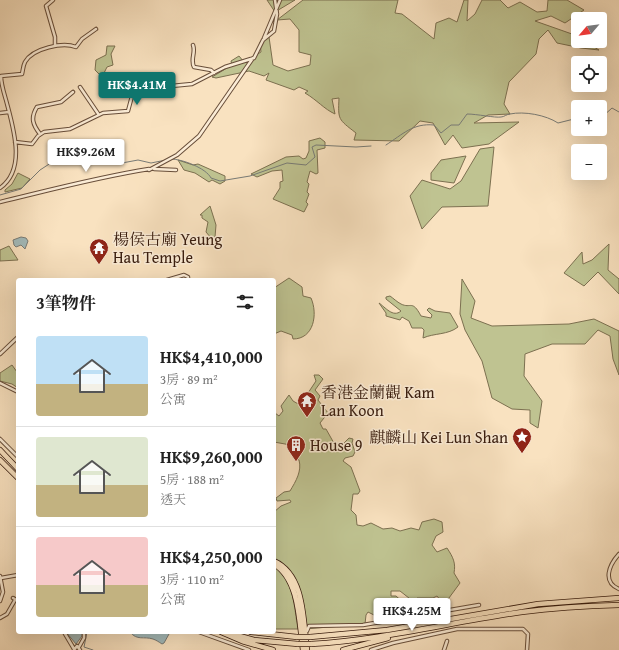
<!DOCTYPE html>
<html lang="zh-TW">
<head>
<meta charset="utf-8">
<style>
	body { margin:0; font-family:"Gentium Book Plus","Noto Serif TC",serif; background:#f2f2f2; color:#222; height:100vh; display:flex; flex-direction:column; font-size:15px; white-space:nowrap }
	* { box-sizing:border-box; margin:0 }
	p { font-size:13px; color:#767676 }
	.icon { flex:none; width:22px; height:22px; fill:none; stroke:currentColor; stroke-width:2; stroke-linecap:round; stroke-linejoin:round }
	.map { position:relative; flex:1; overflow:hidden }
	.side { position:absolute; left:16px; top:278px; width:260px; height:356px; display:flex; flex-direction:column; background:#fff; border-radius:4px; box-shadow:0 4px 16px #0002 }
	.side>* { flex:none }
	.needle { width:26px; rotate:241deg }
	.tools { position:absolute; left:571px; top:12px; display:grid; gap:8px }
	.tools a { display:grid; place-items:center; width:36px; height:36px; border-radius:4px; background:#fff; box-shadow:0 4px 16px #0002; font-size:20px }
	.price { position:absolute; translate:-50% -34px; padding:0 9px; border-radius:4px; background:#fff; color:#222; font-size:13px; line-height:26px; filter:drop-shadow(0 1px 2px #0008) }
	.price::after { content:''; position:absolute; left:50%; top:24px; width:12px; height:9px; margin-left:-6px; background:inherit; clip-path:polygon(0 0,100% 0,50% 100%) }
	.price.on { background:#0f766e; color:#fff }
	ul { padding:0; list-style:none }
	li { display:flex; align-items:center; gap:12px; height:100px; padding:0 20px }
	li+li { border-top:1px solid #e0e0e0 }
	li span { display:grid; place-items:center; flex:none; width:112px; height:80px; border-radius:4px; color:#555 }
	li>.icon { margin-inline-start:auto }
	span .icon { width:48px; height:48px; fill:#fffc; stroke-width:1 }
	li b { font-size:17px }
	h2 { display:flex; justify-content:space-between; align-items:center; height:48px; padding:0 20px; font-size:17px }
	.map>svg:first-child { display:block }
	.green { fill:#bfc391; stroke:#7c7050 }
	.water { fill:#a2bbbc; stroke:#787b76 }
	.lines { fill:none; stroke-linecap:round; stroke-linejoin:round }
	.stream { stroke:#787b76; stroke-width:1 }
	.minor-casing { stroke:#684e3a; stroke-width:4.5 }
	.motorway-casing { stroke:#381c0e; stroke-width:6 }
	.minor { stroke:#fbecd6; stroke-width:2.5 }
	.motorway { stroke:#f9e2c0; stroke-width:4.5 }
	.motorway-bridge-casing { stroke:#381c0e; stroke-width:6; stroke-linecap:butt }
	.motorway-bridge { stroke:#f9e2c0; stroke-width:4.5 }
	.labels { text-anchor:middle; stroke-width:3; stroke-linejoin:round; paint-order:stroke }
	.poi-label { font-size:16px; fill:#381c0e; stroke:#fbecd6; text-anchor:start }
</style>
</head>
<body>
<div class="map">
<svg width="619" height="650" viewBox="0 0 619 650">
	<rect width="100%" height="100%" fill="#f9e2c0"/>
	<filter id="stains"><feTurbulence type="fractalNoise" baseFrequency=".005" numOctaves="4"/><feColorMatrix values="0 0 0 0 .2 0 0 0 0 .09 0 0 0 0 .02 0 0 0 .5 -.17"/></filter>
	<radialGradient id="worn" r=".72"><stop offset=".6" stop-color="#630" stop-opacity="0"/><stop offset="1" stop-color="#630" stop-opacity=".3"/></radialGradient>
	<!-- green -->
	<path class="green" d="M267 0H295L275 12Z
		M303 0H398L395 13 402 14 434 39 436 23 449 18 457 22 464 0H468L467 21 475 14 482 0H500L508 8 520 2 537 12 547 11 548 0H567L584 10 565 23 551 16 535 21 572 34 578 37V41H584L599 50 581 48 557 43 548 30 539 39 536 54 509 82 504 104 510 114 488 115 474 123 519 122 489 144 462 148 453 135 445 145 433 123 420 121 399 141 354 140 356 133C338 119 338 120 339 98L332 99 335 114C324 109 317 100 305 93L308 91 299 87 294 90 266 80 269 73 264 76 249 71 216 78 212 77 232 65 231 61 239 56 244 62 261 52 260 42 269 37 273 65 288 71 310 65 311 55 299 52V30L290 19 277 20Z
		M107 46H115L111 54 113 65 107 67 102 77 95 70 96 60 106 55Z
		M320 138 325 142V148L317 150 318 173 316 174 310 171 307 182 309 184 307 192 309 194 306 202 308 204 304 212 273 199 280 188V182L283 181 282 170 272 171 257 177 251 174 286 157 299 156 303 159 306 158 309 151V141Z
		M494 147 488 206 442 207 422 229 410 196 422 180 450 189 461 181 480 149Z
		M466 156 454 183 431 180V173L441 160Z
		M178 160 193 165 198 164 225 176V181L220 184 212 180 209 182 195 173 184 170Z
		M18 173 30 179 22 188 5 192V190L12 184Z
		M210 206 216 225 215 237 211 238 206 232 208 222 202 218V215H200Z
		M609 244 608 270 619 279V294L598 272 584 286 564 273 582 252 583 264 592 260Z
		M9 246 18 260 0 261V250Z
		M289 278 302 287 303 296 311 298C318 314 314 339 293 339L292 335 281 331 274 334V288Z
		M462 279 475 301 471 318 492 326 569 324 594 319 619 331V375L613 359 610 336 598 330 585 344H552L525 354 524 376 542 401 538 428 530 423V410L512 409 492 398 482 361 465 330 460 314Z
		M390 296C393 298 397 302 401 304 411 309 412 299 421 316L431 318 432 315 427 310 429 308 435 311 450 313 458 327C448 335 434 333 423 338L424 330 422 328H412L409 321 402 317 400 320 386 316V313L379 303C385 307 393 318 401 311L386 299V297Z
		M12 365 17 372 18 388 12 384 0 381V373Z
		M314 375H319L323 379 315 390 320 396 318 400 328 413 320 423 323 429H326L335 445 341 446 349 438 353 439 352 443 355 452 353 456 345 458 343 461 351 467 360 491 358 494H353L351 510 356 515 357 525 363 526 371 523 383 529 392 528 400 531 411 528 419 530 422 522 434 519 442 522 443 532 436 536 432 545 437 552 447 548C453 557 456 563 454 573L460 583 446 602 443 600 441 601 437 596 433 598H417L416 601 414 602 400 591H391V596H396L416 614 415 617 410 620 405 618 399 621 390 611H383L378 617 368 612 366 615 365 624 305 629C300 600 301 575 274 558V512L281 506 291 502 290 500 277 501 276 498 284 492 290 491C296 481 302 471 299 460L293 457 296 446 274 442V415L275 413 279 416 283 411 281 406 289 395 293 401 300 405 316 381Z
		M274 566C294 579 294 608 298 629H274Z"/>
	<!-- water -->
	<path class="water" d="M21 237 26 238 28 241 25 249 21 245 16 247 14 245 13 240Z
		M66 632H82V636L76 644Z
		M130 632H165L169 634 164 643 162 644C159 642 156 640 153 639 144 636 137 641 130 632Z"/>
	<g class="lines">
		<!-- stream -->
		<path class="stream" d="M600 116 602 117 612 108 619 112
			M386 145C403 134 413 123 434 125L441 133 451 125H459L467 114C477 114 495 118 501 117 504 117 507 114 510 114 524 111 546 115 558 123L578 118
			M171 159C182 159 206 168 211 178L220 181 250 176 287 163 306 165 315 157 312 147 316 145 356 147 371 146
			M0 195 21 189 40 170 60 157 77 153 89 147 111 155 122 163 138 160 151 163 166 160
			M87 632 84 647 93 650"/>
		<defs>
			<path id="minor" d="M53 0 46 6 55 37V46
				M264 38 280 0
				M193 45C196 53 190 59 194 67L211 70 214 73
				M80 87 99 115
				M0 113 9 112
				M40 134C33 125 30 118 37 107L61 102 73 92
				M15 142 32 144 38 136 44 132 70 129 103 113 128 111 132 96 161 87 192 84 225 67 254 58 263 40 274 31 277 14 275 0
				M154 169 176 170
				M149 170 177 155 199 136 253 58
				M0 188C27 169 13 127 6 100 4 93 1 84 1 76L22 74C23 70 23 66 25 62 33 48 63 42 76 47L82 39 96 29
				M0 202C50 190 98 177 149 169
				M167 280 184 275 188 277V280
				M0 354 18 337
				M0 383 18 392
				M0 439 18 457
				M619 554C609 565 602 582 619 589
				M0 576 3 592 0 601
				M1 578 18 575
				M13 598 18 601
				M0 618 7 614 15 600
				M307 631 309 626 363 625 479 605
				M64 632 74 649
				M199 632 249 650
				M79 647 84 638V632
				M74 650 77 646 80 650
				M371 650 393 643 457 629H523L528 634 527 650
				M444 650 447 641"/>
			<path id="motorway" d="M0 450 18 469
				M0 460 18 478
				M274 561C305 575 303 620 307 650
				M274 564C300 580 299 623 303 650
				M221 632 242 641 273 650
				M225 632 254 640 298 644
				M251 632 297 637
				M310 637 387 630 538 604 619 598
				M311 644C382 640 451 622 522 612 554 608 587 606 619 605
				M343 650 388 638"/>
		</defs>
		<!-- minor casing -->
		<use href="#minor" class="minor-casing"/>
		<!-- motorway casing -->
		<use href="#motorway" class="motorway-casing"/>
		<!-- minor -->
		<use href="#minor" class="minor"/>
		<!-- motorway -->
		<use href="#motorway" class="motorway"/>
		<defs>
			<path id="motorway-bridge" d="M297 637H310
				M298 644H311"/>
		</defs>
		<!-- motorway-bridge casing -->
		<use href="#motorway-bridge" class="motorway-bridge-casing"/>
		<!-- motorway-bridge -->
		<use href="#motorway-bridge" class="motorway-bridge"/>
	</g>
	<!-- icons -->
	<defs>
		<symbol id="temple-pin" viewBox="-11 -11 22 30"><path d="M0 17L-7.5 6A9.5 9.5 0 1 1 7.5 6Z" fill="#8f2418" stroke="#fbecd6"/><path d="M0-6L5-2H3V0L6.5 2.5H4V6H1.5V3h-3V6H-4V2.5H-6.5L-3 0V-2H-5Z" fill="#fff"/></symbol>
		<symbol id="sight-pin" viewBox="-11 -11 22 30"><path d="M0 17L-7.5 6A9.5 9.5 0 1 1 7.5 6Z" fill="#8f2418" stroke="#fbecd6"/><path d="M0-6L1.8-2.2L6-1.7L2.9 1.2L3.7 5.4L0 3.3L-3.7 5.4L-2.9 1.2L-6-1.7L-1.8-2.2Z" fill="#fff"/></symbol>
		<symbol id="building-pin" viewBox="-11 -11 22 30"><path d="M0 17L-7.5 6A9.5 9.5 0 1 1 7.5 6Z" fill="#8f2418" stroke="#fbecd6"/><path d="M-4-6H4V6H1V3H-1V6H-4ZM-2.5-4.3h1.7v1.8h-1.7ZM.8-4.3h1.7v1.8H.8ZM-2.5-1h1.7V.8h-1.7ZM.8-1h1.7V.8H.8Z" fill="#fff"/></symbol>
	</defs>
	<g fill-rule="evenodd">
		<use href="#temple-pin" x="88" y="237" width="22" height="30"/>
		<use href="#temple-pin" x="296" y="390" width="22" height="30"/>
		<use href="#sight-pin" x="511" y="426" width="22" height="30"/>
		<use href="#building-pin" x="285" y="434" width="22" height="30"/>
	</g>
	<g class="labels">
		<!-- poi labels -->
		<g class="poi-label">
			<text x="113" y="245">楊侯古廟 Yeung<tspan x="113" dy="18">Hau Temple</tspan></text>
			<text x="321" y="398">香港金蘭觀 Kam<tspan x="321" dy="18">Lan Koon</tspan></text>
			<text x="508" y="443" text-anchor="end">麒麟山 Kei Lun Shan</text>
			<text x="310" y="451">House 9</text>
		</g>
	</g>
	<rect width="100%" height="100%" filter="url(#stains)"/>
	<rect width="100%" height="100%" fill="url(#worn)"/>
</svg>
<div class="tools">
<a><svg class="needle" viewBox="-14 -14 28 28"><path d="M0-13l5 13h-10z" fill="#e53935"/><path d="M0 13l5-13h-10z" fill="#767676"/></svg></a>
<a><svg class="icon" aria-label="locate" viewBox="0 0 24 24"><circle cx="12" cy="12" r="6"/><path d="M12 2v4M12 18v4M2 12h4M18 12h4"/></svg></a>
<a>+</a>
<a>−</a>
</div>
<b class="price on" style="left:137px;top:106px">HK$4.41M</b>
<b class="price" style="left:86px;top:173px">HK$9.26M</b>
<b class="price" style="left:412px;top:632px">HK$4.25M</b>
<section class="side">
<h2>3筆物件<svg class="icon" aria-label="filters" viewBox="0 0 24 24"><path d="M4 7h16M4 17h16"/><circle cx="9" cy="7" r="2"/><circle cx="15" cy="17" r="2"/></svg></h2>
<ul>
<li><span style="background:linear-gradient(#bfe0f5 60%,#c2b280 0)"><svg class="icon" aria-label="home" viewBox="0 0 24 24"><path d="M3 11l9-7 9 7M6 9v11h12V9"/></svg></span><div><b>HK$4,410,000</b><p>3房 · 89 m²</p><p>公寓</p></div></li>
<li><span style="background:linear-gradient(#dfe7d0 60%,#c2b280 0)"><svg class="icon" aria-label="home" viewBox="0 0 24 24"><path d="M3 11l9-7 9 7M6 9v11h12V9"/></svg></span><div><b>HK$9,260,000</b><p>5房 · 188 m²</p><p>透天</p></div></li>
<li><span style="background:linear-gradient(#f6c9c9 60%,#c2b280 0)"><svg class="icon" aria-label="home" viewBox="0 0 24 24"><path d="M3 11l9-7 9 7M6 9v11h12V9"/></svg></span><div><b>HK$4,250,000</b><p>3房 · 110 m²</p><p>公寓</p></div></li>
</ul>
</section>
</div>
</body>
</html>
